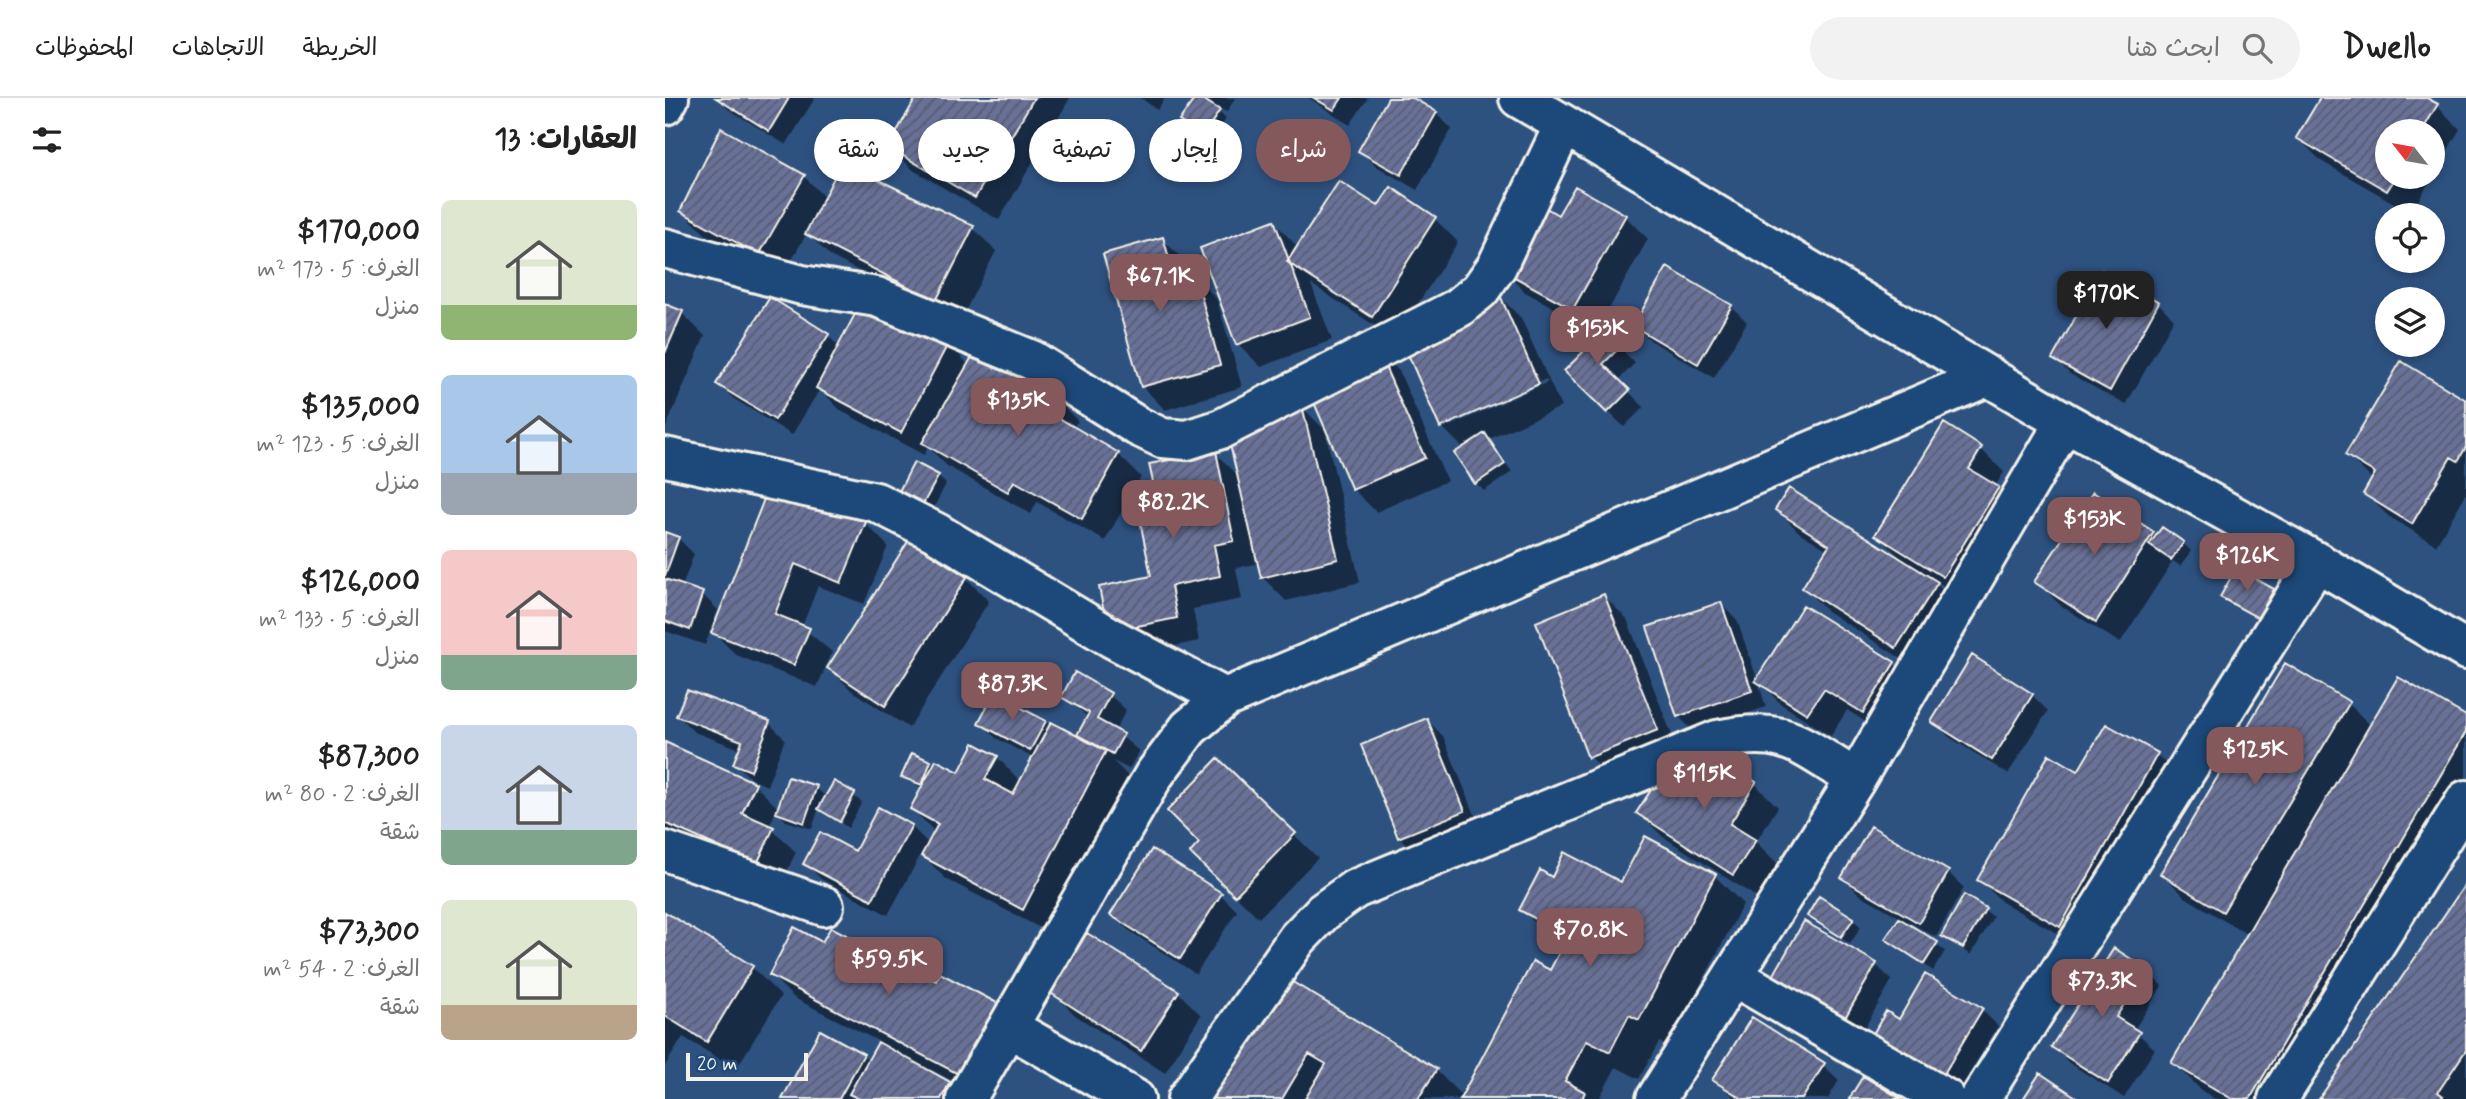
<!DOCTYPE html>
<html lang="ar">
<head>
<meta charset="utf-8">
<style>
	body { margin:0; font-family:Mynerve,"Playpen Sans Arabic",sans-serif; background:#f2f2f2; color:#222; direction:rtl; height:100vh; display:flex; flex-direction:column; font-size:26px; white-space:nowrap }
	* { box-sizing:border-box; margin:0 }
	p { font-size:23px; color:#767676 }
	.icon { flex:none; width:38px; height:38px; fill:none; stroke:currentColor; stroke-width:2; stroke-linecap:round; stroke-linejoin:round }
	.map { position:relative; flex:1; overflow:hidden; direction:ltr }
	.details { display:flex; flex-direction:column; background:#fff; width:665px }
	.details>* { flex:none }
	.top-card { position:absolute; left:21px; top:21px; width:665px; height:63px; direction:rtl; display:flex; gap:14px }
	.needle { width:46px; rotate:301deg }
	.tools { position:absolute; left:1710px; top:21px; display:grid; gap:14px }
	.tools a { display:grid; place-items:center; width:70px; height:70px; border-radius:50%; background:#fff; box-shadow:0 4px 10px #0003; font-size:35px }
	.scale { position:absolute; left:21px; bottom:18px; width:122px; box-sizing:border-box; padding-left:7px; border:4px solid #f4f1e8; border-top:0; font-size:19px; line-height:24px; white-space:nowrap; color:#f4f1e8; -webkit-text-stroke:5px #1f4a7a; paint-order:stroke }
	.price { position:absolute; translate:-50% -60px; padding:0 16px; border-radius:14px; background:#85585c; color:#fff; font-size:23px; line-height:46px; filter:drop-shadow(0 2px 4px #0008) }
	.price::after { content:''; position:absolute; left:50%; top:42px; width:21px; height:16px; margin-left:-10px; background:inherit; clip-path:polygon(0 0,100% 0,50% 100%) }
	.price.on { background:#222; color:#fff }
	ul { padding:0; list-style:none }
	li { display:flex; align-items:center; gap:21px; height:175px; padding:0 28px }
	li span { display:grid; place-items:center; flex:none; width:196px; height:140px; border-radius:10px; color:#555 }
	li>.icon { margin-inline-start:auto }
	span .icon { width:84px; height:84px; fill:#fffc; stroke-width:1 }
	li b { font-size:30px }
	h2 { display:flex; justify-content:space-between; align-items:center; height:84px; padding:0 28px; font-size:30px }
	.pill { padding:0 24px; border-radius:32px; background:#fff; box-shadow:0 4px 10px #0003; font-size:24px; line-height:63px }
	.pill.on { background:#85585c; color:#fff }
	header { display:flex; align-items:center; gap:42px; box-sizing:border-box; height:98px; padding:0 35px; background:#fff; border-bottom:2px solid #e0e0e0 }
	header strong { font-size:33px }
	nav { display:flex; gap:38px; margin-inline-start:auto; font-size:24px }
	.search { width:490px; height:63px; background:#f2f2f2; display:flex; align-items:center; gap:18px; box-sizing:border-box; padding:0 24px; border-radius:38px; color:#767676; font-size:26px }
	main { display:flex; flex:1; min-height:0 }
	.map>svg:first-child { display:block }
	.shadow { fill:#0007; fill-rule:evenodd }
	.building { fill:url(#building-hatch); stroke:#f4f1e8; stroke-width:2 }
	.lines { fill:none; stroke-linecap:round; stroke-linejoin:round }
	.street-casing { stroke:#f4f1e8; stroke-width:44 }
	.street { stroke:#1f4a7a; stroke-width:38 }
</style>
</head>
<body>
<header>
<strong>Dwello</strong>
<div class="search"><svg class="icon" aria-label="search" viewBox="0 0 24 24"><circle cx="10" cy="10" r="6"/><path d="M15 15l6 6"/></svg>ابحث هنا</div>
<nav><a>الخريطة</a><a>الاتجاهات</a><a>المحفوظات</a></nav>
</header>
<main>
<div class="map">
<svg width="1801" height="1001" viewBox="0 0 1801 1001">
	<defs>
		<pattern id="building-hatch" width="6" height="6" patternUnits="userSpaceOnUse" patternTransform="scale(1.75)"><rect width="6" height="6" fill="#687198"/><path d="M-1 1l2-2M0 6l6-6M5 7l2-2" fill="none" stroke="#585c6f"/></pattern>
	</defs>
	<rect width="100%" height="100%" fill="#2e5280"/>
	<filter id="ink" filterUnits="userSpaceOnUse"><feTurbulence type="fractalNoise" baseFrequency=".0143" numOctaves="2"/><feDisplacementMap in="SourceGraphic" scale="14" xChannelSelector="R" yChannelSelector="G"/><feConvolveMatrix kernelMatrix="1 2 1 2 8 2 1 2 1" color-interpolation-filters="sRGB"/></filter>
	<g filter="url(#ink)">
		<!-- shadow -->
		<path class="shadow" d="M51 0H150L121 47 63 11Z
			M239 0H405L334 122 248 72 225 49 250 6Z
			M476 0H500L492 12Z
			M532 0 540 3 537 0H570L562 14 548 8 561 21 546 45 517 23Z
			M644 0H703L685 27Z
			M725 0H745L771 15 787 31 752 92 711 68 695 52Z
			M1657 0H1759L1772 8 1795 31 1768 78V33H1722V79H1767L1746 115 1656 63 1633 40Z
			M139 78 160 100 308 130 331 153 294 225 165 158 142 135 117 179 40 136 17 113Z
			M726 92 770 121 793 144 730 241 646 186 667 242 596 269 573 246 609 124 633 149 713 111Z
			M960 118 983 141 934 229 970 265 953 283 979 309 959 329 902 273 920 255 921 227 860 194 837 171 894 119Z
			M497 141 521 164 525 179 529 178 552 201 577 289 500 312 477 288Z
			M1003 171 1066 208 1082 224 1049 280 986 243 970 228Z
			M833 197 856 220 896 309 824 341 847 374 819 393 811 385 799 351 777 329 737 239ZM881 281 883 284 785 328V324Z
			M1493 205 1509 221 1461 307 1405 276 1389 260Z
			M0 207 17 215 40 238 0 332Z
			M162 237 175 249 283 246 304 267 390 300 413 323 408 330 453 356 476 379 440 443 372 404 366 416 282 368 263 349 259 357 176 313 155 291 127 337 69 301 53 286Z
			M711 250 734 273 782 383 711 414 688 391Z
			M1801 304V396L1771 447 1723 418 1700 395 1708 382 1682 357Z
			M637 309 660 332 695 484 621 503 598 480 590 446H587L591 466 571 470 577 501 528 511 534 543 467 557 444 534 488 480 493 399 550 355 574 378Z
			M1279 327 1316 351 1339 374 1330 389 1356 414 1302 501 1267 481 1294 509 1254 572 1162 513 1139 490 1163 452 1135 435 1112 412 1238 462 1212 437ZM1312 354H1316L1301 379 1298 377Z
			M273 378 281 386 266 415 243 402Z
			M106 388 200 425 223 448 199 506 153 488 137 529 167 554 152 589 71 557 46 532 40 547 0 533V435L13 440 29 456 17 489 37 496 53 512 46 530 49 531Z
			M1488 435 1492 439 1518 445 1526 453 1515 468 1508 463 1455 545 1395 507 1372 484Z
			M301 480 324 503 244 630 187 593 164 570Z
			M1608 492 1616 500 1601 527 1557 499Z
			M939 498 962 521 1014 655 948 682 925 659Z
			M1056 506 1072 522 1093 583 1229 566 1252 589 1221 637 1182 612 1166 638 1116 606 1093 583 1101 609 1029 634 1013 618Z
			M410 577 445 597 461 612 450 633 474 653 464 671 448 663 463 678 381 833 281 781 256 756 223 817 156 781 140 765 191 755 246 728 264 746 270 734 247 711 258 691 238 678 265 664 295 677 332 659 356 684 368 660 331 640 315 624H380L422 644 414 636 424 620 398 598Z
			M1367 597 1383 613 1343 676 1284 639 1268 623Z
			M1684 606 1706 628 1801 620V711L1631 1001H1550L1537 993 1508 964 1583 837 1520 799 1497 776Z
			M13 618 104 625 120 641 102 688 86 681 70 665 75 651 29 634Z
			M762 622 778 638 815 729 750 755 734 739Z
			M1441 628 1492 657 1515 680 1418 850 1337 804 1314 781 1413 675Z
			M0 646 90 687 114 711 151 690 159 697 156 707 170 686 197 704 183 730 154 710 147 731 121 723 111 713 104 729 131 754 115 788 0 736Z
			M1041 654 1090 686 1113 709 1091 744 1113 766 1091 799 997 738 974 715 1016 692Z
			M553 662 653 760 594 820 550 778 536 745Z
			M1283 774 1299 790 1271 839 1242 823 1240 826 1280 853 1268 873 1223 841 1236 820 1194 796 1179 780Z
			M1049 777 1078 806 1003 949 994 944 974 981 951 969 934 1001H547L541 995 612 876 771 972 798 999 886 874 900 848 885 840 857 812 888 781 956 786Z
			M1801 788V1001H1656Z
			M556 797 572 813 531 876 463 832 447 816Z
			M1320 812 1328 819 1306 857 1278 838Z
			M0 816 87 869 116 898 71 971 18 939 0 968Z
			M1144 818 1188 821 1196 829 1185 846Z
			M130 831 322 1001 267 972 266 975 284 985 300 1001H119L198 957 204 964 215 944 129 900 106 877Z
			M1211 867 1227 882 1191 945 1120 904Z
			M1481 872 1497 888 1469 932 1490 951 1459 1000 1404 965 1388 949Z
			M387 894H513L536 917 500 975 410 917Z
			M1317 912 1333 928 1289 1001 1234 923Z
			M1158 967 1174 982 1163 1001H1071L1050 982Z"/>
		<!-- building -->
		<path class="building" d="M51 0H124L104 33Z
			M251 0H369L310 100 223 49Z
			M530 0H536L555 12 538 38 514 23Z
			M649 0H677L669 12Z
			M723 0H748L772 14 736 77 693 53Z
			M1655 0H1762L1773 6 1757 33H1722V79H1731L1722 93 1631 40Z
			M56 30 140 77 94 157 15 113Z
			M177 64 309 128 271 203 140 136Z
			M674 83 713 108 726 89 771 119 707 219 622 164Z
			M910 88 961 117 908 211 835 171 871 104 893 117Z
			M609 122 645 219 571 247 535 150Z
			M498 139 510 181 530 176 555 267 476 289 438 156Z
			M1002 169 1067 207 1033 266 968 228Z
			M1437 172 1494 204 1445 293 1387 261Z
			M834 195 874 286 775 330 735 238Z
			M105 199 164 236 110 322 51 286Z
			M199 199 284 244 236 335 151 290Z
			M0 206 18 213 0 255Z
			M927 219 956 248 938 266 965 292 942 315 899 273 918 254 905 242Z
			M711 248 760 360 687 392 643 291Z
			M311 252 391 298 382 313 454 355 417 421 349 383 343 394 257 345Z
			M1736 263 1801 302V349L1793 363 1786 359 1747 426 1698 396 1710 375 1680 357Z
			M637 307 673 461 596 480 560 325Z
			M1279 325 1317 349 1304 371 1334 389 1278 479 1210 437Z
			M820 335 840 366 810 386 789 355Z
			M551 353 569 443 549 447 555 478 506 488 512 520 443 534 434 489 486 478 471 402 491 398 484 366Z
			M249 364 274 377 257 408 233 395Z
			M105 386 201 424 176 485 130 466 110 516 145 530 129 567 46 535Z
			M1124 390 1273 484 1231 550 1137 490 1164 447 1110 412Z
			M1428 394 1489 434 1431 524 1369 484Z
			M1497 429 1519 444 1506 462 1484 447Z
			M0 434 14 439 0 478Z
			M244 442 302 479 220 608 162 570Z
			M1571 470 1609 491 1593 520 1555 499Z
			M0 481 38 494 25 532 0 523Z
			M939 496 993 632 923 660 871 524Z
			M1056 504 1087 593 1012 619 982 529Z
			M1138 507 1230 564 1198 615 1159 591 1142 616 1090 583Z
			M1307 557 1368 596 1327 662 1266 624Z
			M1620 565 1685 604 1558 814 1495 776Z
			M410 574 446 595 432 621 459 636 448 656 412 637 424 615 396 599Z
			M1733 579 1801 618V634L1585 1001H1567L1506 965Z
			M22 592 105 623 86 673 68 666 77 643 11 618Z
			M329 595 381 623 365 653 313 625Z
			M762 620 800 713 733 740 696 647Z
			M386 624 441 653 358 812 256 758 273 726 245 711 271 662 294 674 309 645 333 658 320 681 348 696Z
			M1441 626 1493 655 1395 829 1312 782 1384 656 1413 673Z
			M0 644 91 685 77 715 109 729 92 766 0 725Z
			M1040 652 1091 684 1065 726 1091 742 1068 777 971 715 996 677 1015 690Z
			M247 655 266 663 257 687 236 679Z
			M553 660 631 735 570 798 525 755 534 745 502 713Z
			M123 679 152 688 139 725 111 715Z
			M169 683 190 695 175 724 153 711Z
			M213 709 247 727 207 802 138 766 155 734 190 753Z
			M1206 728 1284 773 1254 825 1176 780Z
			M980 738 1051 776 974 922 964 917 945 954 922 942 900 983 920 994 917 1001H795L868 863 885 872 903 838 854 812 875 772 887 779 899 754 956 784Z
			M487 751 557 795 515 861 445 817Z
			M1801 785V952L1773 994 1778 998 1776 1001H1654Z
			M1299 797 1321 810 1298 850 1276 838Z
			M1154 798 1189 820 1176 839 1142 818Z
			M0 814 88 868 42 944 0 918Z
			M1234 820 1273 844 1259 866 1220 841Z
			M1139 823 1212 865 1174 930 1102 889Z
			M129 829 157 844 166 829 271 883 275 875 336 907 299 979 104 877Z
			M422 835 514 893 476 953 384 894Z
			M1449 850 1482 871 1451 919 1475 934 1443 985 1386 949Z
			M611 874 772 971 753 1001H640L661 966 644 956 617 1001H549L538 995Z
			M1260 876 1318 910 1273 986 1203 945 1221 913 1234 921Z
			M1087 919 1160 965 1137 1001H1078L1047 982Z
			M155 932 199 956 174 1001H117Z
			M213 944 285 984 276 1001H194L184 996Z
			M1375 975 1414 1001H1358Z
			M1198 978 1236 1001H1184Z"/>
		<g class="lines">
			<defs>
				<path id="street" d="M854 0 1400 324 1652 464 1801 552
					M0 7 4 0
					M0 150 137 187 212 199 367 262 472 328 497 340 522 342 556 331 793 210 815 192 832 168 899 27
					M0 359 211 404 272 435 447 540 560 600
					M0 753 159 808
					M1070 879 1281 1001
					M343 929 470 1001
					M301 1001 489 677 524 630 560 600 1324 278
					M522 1001 632 841 658 814 690 791 1052 642C1121 627 1134 647 1191 681
					M991 1001 1191 681 1400 324
					M1315 1001 1652 464
					M1613 1001 1801 702"/>
			</defs>
			<!-- street casing -->
			<use href="#street" class="street-casing"/>
			<!-- street -->
			<use href="#street" class="street"/>
		</g>
	</g>
</svg>
<div class="tools">
<a><svg class="needle" viewBox="-14 -14 28 28"><path d="M0-13l5 13h-10z" fill="#e53935"/><path d="M0 13l5-13h-10z" fill="#767676"/></svg></a>
<a><svg class="icon" aria-label="locate" viewBox="0 0 24 24"><circle cx="12" cy="12" r="6"/><path d="M12 2v4M12 18v4M2 12h4M18 12h4"/></svg></a>
<a><svg class="icon" aria-label="layers" viewBox="0 0 24 24"><path d="M12 4l9 5-9 5-9-5zM3 14l9 5 9-5"/></svg></a>
</div>
<div class="scale">20 m</div>
<b class="price" style="left:495px;top:216px">$67.1K</b>
<b class="price on" style="left:1441px;top:233px">$170K</b>
<b class="price" style="left:932px;top:268px">$153K</b>
<b class="price" style="left:353px;top:340px">$135K</b>
<b class="price" style="left:508px;top:442px">$82.2K</b>
<b class="price" style="left:1429px;top:459px">$153K</b>
<b class="price" style="left:1582px;top:495px">$126K</b>
<b class="price" style="left:347px;top:624px">$87.3K</b>
<b class="price" style="left:1590px;top:689px">$125K</b>
<b class="price" style="left:1039px;top:713px">$115K</b>
<b class="price" style="left:925px;top:870px">$70.8K</b>
<b class="price" style="left:224px;top:899px">$59.5K</b>
<b class="price" style="left:1437px;top:921px">$73.3K</b>
<div class="top-card">
<a class="pill on">شراء</a>
<a class="pill">إيجار</a>
<a class="pill">تصفية</a>
<a class="pill">جديد</a>
<a class="pill">شقة</a>
</div>
</div>
<section class="details">
<h2>العقارات: 13<svg class="icon" aria-label="filters" viewBox="0 0 24 24"><path d="M4 7h16M4 17h16"/><circle cx="9" cy="7" r="2"/><circle cx="15" cy="17" r="2"/></svg></h2>
<ul>
<li><span style="background:linear-gradient(#dfe7d0 75%,#8fb573 0)"><svg class="icon" aria-label="home" viewBox="0 0 24 24"><path d="M3 11l9-7 9 7M6 9v11h12V9"/></svg></span><div><b>$170,000</b><p>الغرف: 5 · 173 m²</p><p>منزل</p></div></li>
<li><span style="background:linear-gradient(#a9c7e8 70%,#9aa5b1 0)"><svg class="icon" aria-label="home" viewBox="0 0 24 24"><path d="M3 11l9-7 9 7M6 9v11h12V9"/></svg></span><div><b>$135,000</b><p>الغرف: 5 · 123 m²</p><p>منزل</p></div></li>
<li><span style="background:linear-gradient(#f6c9c9 75%,#7fa58c 0)"><svg class="icon" aria-label="home" viewBox="0 0 24 24"><path d="M3 11l9-7 9 7M6 9v11h12V9"/></svg></span><div><b>$126,000</b><p>الغرف: 5 · 133 m²</p><p>منزل</p></div></li>
<li><span style="background:linear-gradient(#c9d6e8 75%,#7fa58c 0)"><svg class="icon" aria-label="home" viewBox="0 0 24 24"><path d="M3 11l9-7 9 7M6 9v11h12V9"/></svg></span><div><b>$87,300</b><p>الغرف: 2 · 80 m²</p><p>شقة</p></div></li>
<li><span style="background:linear-gradient(#dfe7d0 75%,#b9a48a 0)"><svg class="icon" aria-label="home" viewBox="0 0 24 24"><path d="M3 11l9-7 9 7M6 9v11h12V9"/></svg></span><div><b>$73,300</b><p>الغرف: 2 · 54 m²</p><p>شقة</p></div></li>
</ul>
</section>
</main>
</body>
</html>
